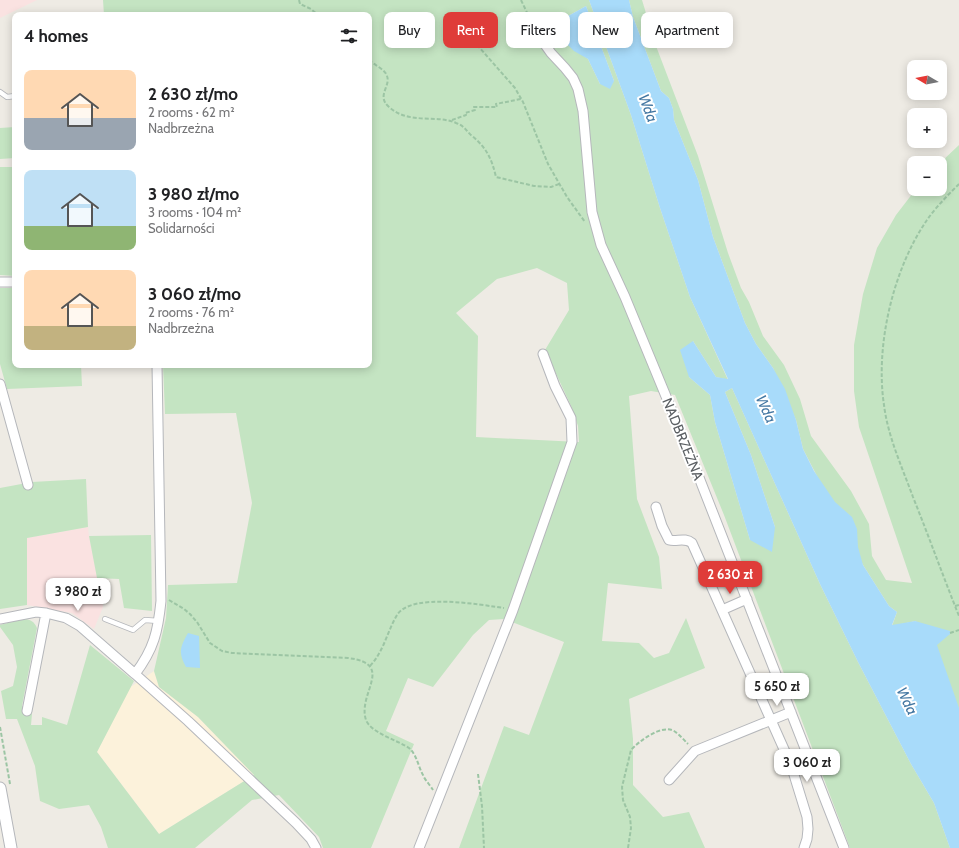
<!DOCTYPE html>
<html lang="en">
<head>
<meta charset="utf-8">
<style>
	body { margin:0; font-family:Cabin,sans-serif; background:#f6f6f6; color:#202124; height:100vh; display:flex; flex-direction:column; font-size:15px; white-space:nowrap }
	* { box-sizing:border-box; margin:0 }
	p { font-size:13px; color:#757577 }
	.icon { flex:none; width:22px; height:22px; fill:none; stroke:currentColor; stroke-width:2; stroke-linecap:round; stroke-linejoin:round }
	.map { position:relative; flex:1; overflow:hidden }
	.drawer { position:absolute; left:12px; top:12px; width:360px; height:356px; display:flex; flex-direction:column; background:#fff; border-radius:8px; box-shadow:0 2px 10px #0003 }
	.drawer>* { flex:none }
	.hud { position:absolute; left:384px; top:12px; width:380px; height:36px; display:flex; gap:8px }
	.needle { width:26px; rotate:280deg }
	.buttons { position:absolute; left:907px; top:60px; display:grid; gap:8px }
	.buttons a { display:grid; place-items:center; width:40px; height:40px; border-radius:8px; background:#fff; box-shadow:0 2px 10px #0003; font-size:20px }
	.price { position:absolute; translate:-50% -34px; padding:0 9px; border-radius:8px; background:#fff; color:#222; font-size:13px; line-height:26px; filter:drop-shadow(0 1px 2px #0008) }
	.price::after { content:''; position:absolute; left:50%; top:24px; width:12px; height:9px; margin-left:-6px; background:inherit; clip-path:polygon(0 0,100% 0,50% 100%) }
	.price.selected { background:#df3c39; color:#fff }
	ul { padding:0; list-style:none }
	li { display:flex; align-items:center; gap:12px; height:100px; padding:0 12px }
	li span { display:grid; place-items:center; flex:none; width:112px; height:80px; border-radius:8px; color:#555 }
	li>.icon { margin-inline-start:auto }
	span .icon { width:48px; height:48px; fill:#fffc; stroke-width:1 }
	li b { font-size:17px }
	h2 { display:flex; justify-content:space-between; align-items:center; height:48px; padding:0 12px; font-size:17px }
	.tag { padding:0 14px; border-radius:8px; background:#fff; box-shadow:0 2px 10px #0003; font-size:14px; line-height:36px }
	.tag.selected { background:#df3c39; color:#fff }
	.map>svg:first-child { display:block }
	.commercial { fill:#fcf2db }
	.medical { fill:#fae2e1 }
	.green { fill:#c4e4c2; fill-rule:evenodd }
	.water { fill:#a8dbfa }
	.lines { fill:none; stroke-linecap:round; stroke-linejoin:round }
	.stream { stroke:#a8dbfa; stroke-width:3 }
	.service-casing { stroke:#b5b7bb; stroke-width:6 }
	.minor-casing { stroke:#b5b7bb; stroke-width:11 }
	.tertiary-casing { stroke:#b5b7bb; stroke-width:13 }
	.path { stroke:#9cc5a4; stroke-width:2; stroke-dasharray:4 2; stroke-linecap:butt }
	.service { stroke:#fff; stroke-width:4.5 }
	.minor { stroke:#fff; stroke-width:9 }
	.tertiary { stroke:#fff; stroke-width:11 }
	.labels { text-anchor:middle; stroke-width:4; stroke-linejoin:round; paint-order:stroke }
	.street-label { font-size:14px; fill:#5c6064; stroke:#fff }
	.water-label { font-size:15px; font-style:italic; fill:#4377a2; stroke:#fff }
</style>
</head>
<body>
<div class="map">
<svg width="959" height="848" viewBox="0 0 959 848">
	<rect width="100%" height="100%" fill="#eeebe4"/>
	<!-- commercial -->
	<path class="commercial" d="M154 671 159 687 198 717 254 775 159 834 97 752 129 688Z"/>
	<!-- medical -->
	<path class="medical" d="M0 0H37L0 18Z
		M88 527 89 536 103 607 94 629 72 613 27 605V538Z"/>
	<!-- green -->
	<path class="green" d="M103 0H589L631 115 660 208 690 297 728 380 716 377 693 341 689 377 710 395 715 422 750 540 775 527 751 455 725 392 732 388 820 584 858 662 911 764 934 803 950 848H850L724 515 675 395 651 391 629 396 637 499 659 557 662 589 608 583 602 641 639 643 654 658 669 653 686 618 705 668 629 699 633 739V785L663 817 689 812 705 848H459L504 726 529 735 564 642 504 619 489 620 473 635 433 687 408 678 386 731 414 744 371 848H323L319 837 279 795 252 800 195 848H108L101 827 89 805 59 809 40 801 35 766 17 719H6L1 691 13 686 17 667 13 645 0 627V625C13 622 31 612 37 628L22 706 32 714 31 725H42V717L67 725 90 645 134 681 97 752 159 834 254 775 198 717 159 687 154 671 166 618 168 585 237 583 252 503 236 413 165 414 163 365H369V15H104ZM586 6 614 81 600 84 588 59 562 39 561 20ZM537 268 567 283 569 310 545 350 572 408 578 426 579 442 476 437 478 336 456 313 497 279Z
		M629 0H642L656 46 698 156 728 253 741 288 749 302 763 336 784 365 800 399 811 436 851 491 869 524 872 556 886 580 912 583 859 427 854 391V345L863 294 877 248 896 215 916 189H940V163L959 145V769L916 621 892 626 897 612 889 606 863 565 803 449 796 420 773 368 756 344 745 323 713 237 698 180 674 120 673 109 669 98 661 91 633 17Z
		M15 127V158L0 159V128Z
		M0 167H15V276L0 275Z
		M0 288H15V365H81L82 386 7 389 0 364Z
		M86 479 88 527 27 538V605L0 609V488L32 482Z
		M151 535 152 611 124 608 119 579 97 578 89 536Z"/>
	<!-- water -->
	<path class="water" d="M589 0H629L633 17 661 91 669 98 673 109 674 120 698 180 713 237 745 323 756 344 773 368 785 389 796 420 803 449 814 471 835 502 852 517 857 529 858 547 863 565 889 606 897 612 892 625 915 621 950 631V634L937 645 959 708V848H950L934 803 911 764 858 662 820 584 732 388 725 392 751 455 775 527 772 552 750 540 715 422 710 395 689 377 680 350 693 341 716 377 728 379 690 297 660 208 631 115Z
		M586 6 614 81 610 89 600 84 588 59 574 51 562 39 561 20Z
		M188 633 199 636 200 668 186 667C178 653 180 647 188 633Z"/>
	<g class="lines">
		<!-- stream -->
		<path class="stream" d="M598 39 603 38"/>
		<defs>
			<path id="service" d="M0 92 7 97 15 96
				M105 619 133 630 145 620 159 621"/>
			<path id="minor" d="M536 32 551 53 565 68 573 78 578 89 583 111 592 212 601 245 625 297 691 457 844 848
				M0 282H15
				M157 365 161 601C158 631 154 649 135 674L188 721 296 823 311 839 316 848
				M0 384 28 485
				M656 507 662 526 669 540C677 542 685 537 692 543L791 765 807 817 808 829 807 839 804 848
				M722 610 747 599
				M0 619 36 612 46 613 66 618 80 626 135 674
				M27 711 46 613
				M669 780 695 751 791 712
				M419 848 513 610 572 442 571 418 555 386 543 354"/>
			<path id="tertiary" d="M0 788 11 848"/>
		</defs>
		<!-- service casing -->
		<use href="#service" class="service-casing"/>
		<!-- minor casing -->
		<use href="#minor" class="minor-casing"/>
		<!-- tertiary casing -->
		<use href="#tertiary" class="tertiary-casing"/>
		<!-- path -->
		<path class="path" d="M299 0 300 4 311 9 318 15
			M521 0 532 23
			M465 24 479 47 515 88 523 102 548 164 567 197 585 222
			M369 60C374 65 385 69 387 76 391 86 376 96 389 107 409 125 436 114 456 123 465 126 466 131 472 136 487 148 492 160 496 177L534 186 551 187 559 184
			M452 120 466 115 465 113 475 110 474 107H497L496 104 521 99
			M959 184C948 195 936 207 927 220 893 269 875 346 884 405 888 437 902 467 913 497 929 537 943 576 959 616
			M169 600 184 609 190 614 197 622 210 643 222 651 232 653 348 658C396 664 357 693 366 720 371 733 397 740 409 748 417 755 418 766 423 775 425 780 430 785 433 790
			M955 606 959 605
			M950 633 959 630
			M370 666C384 651 387 632 397 615 411 592 482 605 504 608
			M0 727 10 784
			M478 774 482 806 484 848
			M628 848 631 828 630 817 623 800 622 787 631 750C639 741 662 724 674 731 679 734 684 740 688 744"/>
		<!-- service -->
		<use href="#service" class="service"/>
		<!-- minor -->
		<use href="#minor" class="minor"/>
		<!-- tertiary -->
		<use href="#tertiary" class="tertiary"/>
	</g>
	<g class="labels">
		<!-- street labels -->
		<g class="street-label">
			<text transform="translate(683 439) rotate(68)" y="5">NADBRZEŻNA</text>
		</g>
		<!-- water labels -->
		<g class="water-label">
			<text transform="translate(648 108) rotate(69)" y="5">Wda</text>
			<text transform="translate(766 409) rotate(66)" y="5">Wda</text>
			<text transform="translate(907 701) rotate(64)" y="5">Wda</text>
		</g>
	</g>
</svg>
<div class="buttons">
<a><svg class="needle" viewBox="-14 -14 28 28"><path d="M0-13l5 13h-10z" fill="#e53935"/><path d="M0 13l5-13h-10z" fill="#757577"/></svg></a>
<a>+</a>
<a>−</a>
</div>
<b class="price selected" style="left:730px;top:595px">2 630 zł</b>
<b class="price" style="left:78px;top:612px">3 980 zł</b>
<b class="price" style="left:777px;top:707px">5 650 zł</b>
<b class="price" style="left:807px;top:783px">3 060 zł</b>
<div class="hud">
<a class="tag">Buy</a>
<a class="tag selected">Rent</a>
<a class="tag">Filters</a>
<a class="tag">New</a>
<a class="tag">Apartment</a>
</div>
<section class="drawer">
<h2>4 homes<svg class="icon" aria-label="filters" viewBox="0 0 24 24"><path d="M4 7h16M4 17h16"/><circle cx="9" cy="7" r="2"/><circle cx="15" cy="17" r="2"/></svg></h2>
<ul>
<li><span style="background:linear-gradient(#ffd9b3 60%,#9aa5b1 0)"><svg class="icon" aria-label="home" viewBox="0 0 24 24"><path d="M3 11l9-7 9 7M6 9v11h12V9"/></svg></span><div><b>2 630 zł/mo</b><p>2 rooms · 62 m²</p><p>Nadbrzeżna</p></div></li>
<li><span style="background:linear-gradient(#bfe0f5 70%,#8fb573 0)"><svg class="icon" aria-label="home" viewBox="0 0 24 24"><path d="M3 11l9-7 9 7M6 9v11h12V9"/></svg></span><div><b>3 980 zł/mo</b><p>3 rooms · 104 m²</p><p>Solidarności</p></div></li>
<li><span style="background:linear-gradient(#ffd9b3 70%,#c2b280 0)"><svg class="icon" aria-label="home" viewBox="0 0 24 24"><path d="M3 11l9-7 9 7M6 9v11h12V9"/></svg></span><div><b>3 060 zł/mo</b><p>2 rooms · 76 m²</p><p>Nadbrzeżna</p></div></li>
</ul>
</section>
</div>
</body>
</html>
